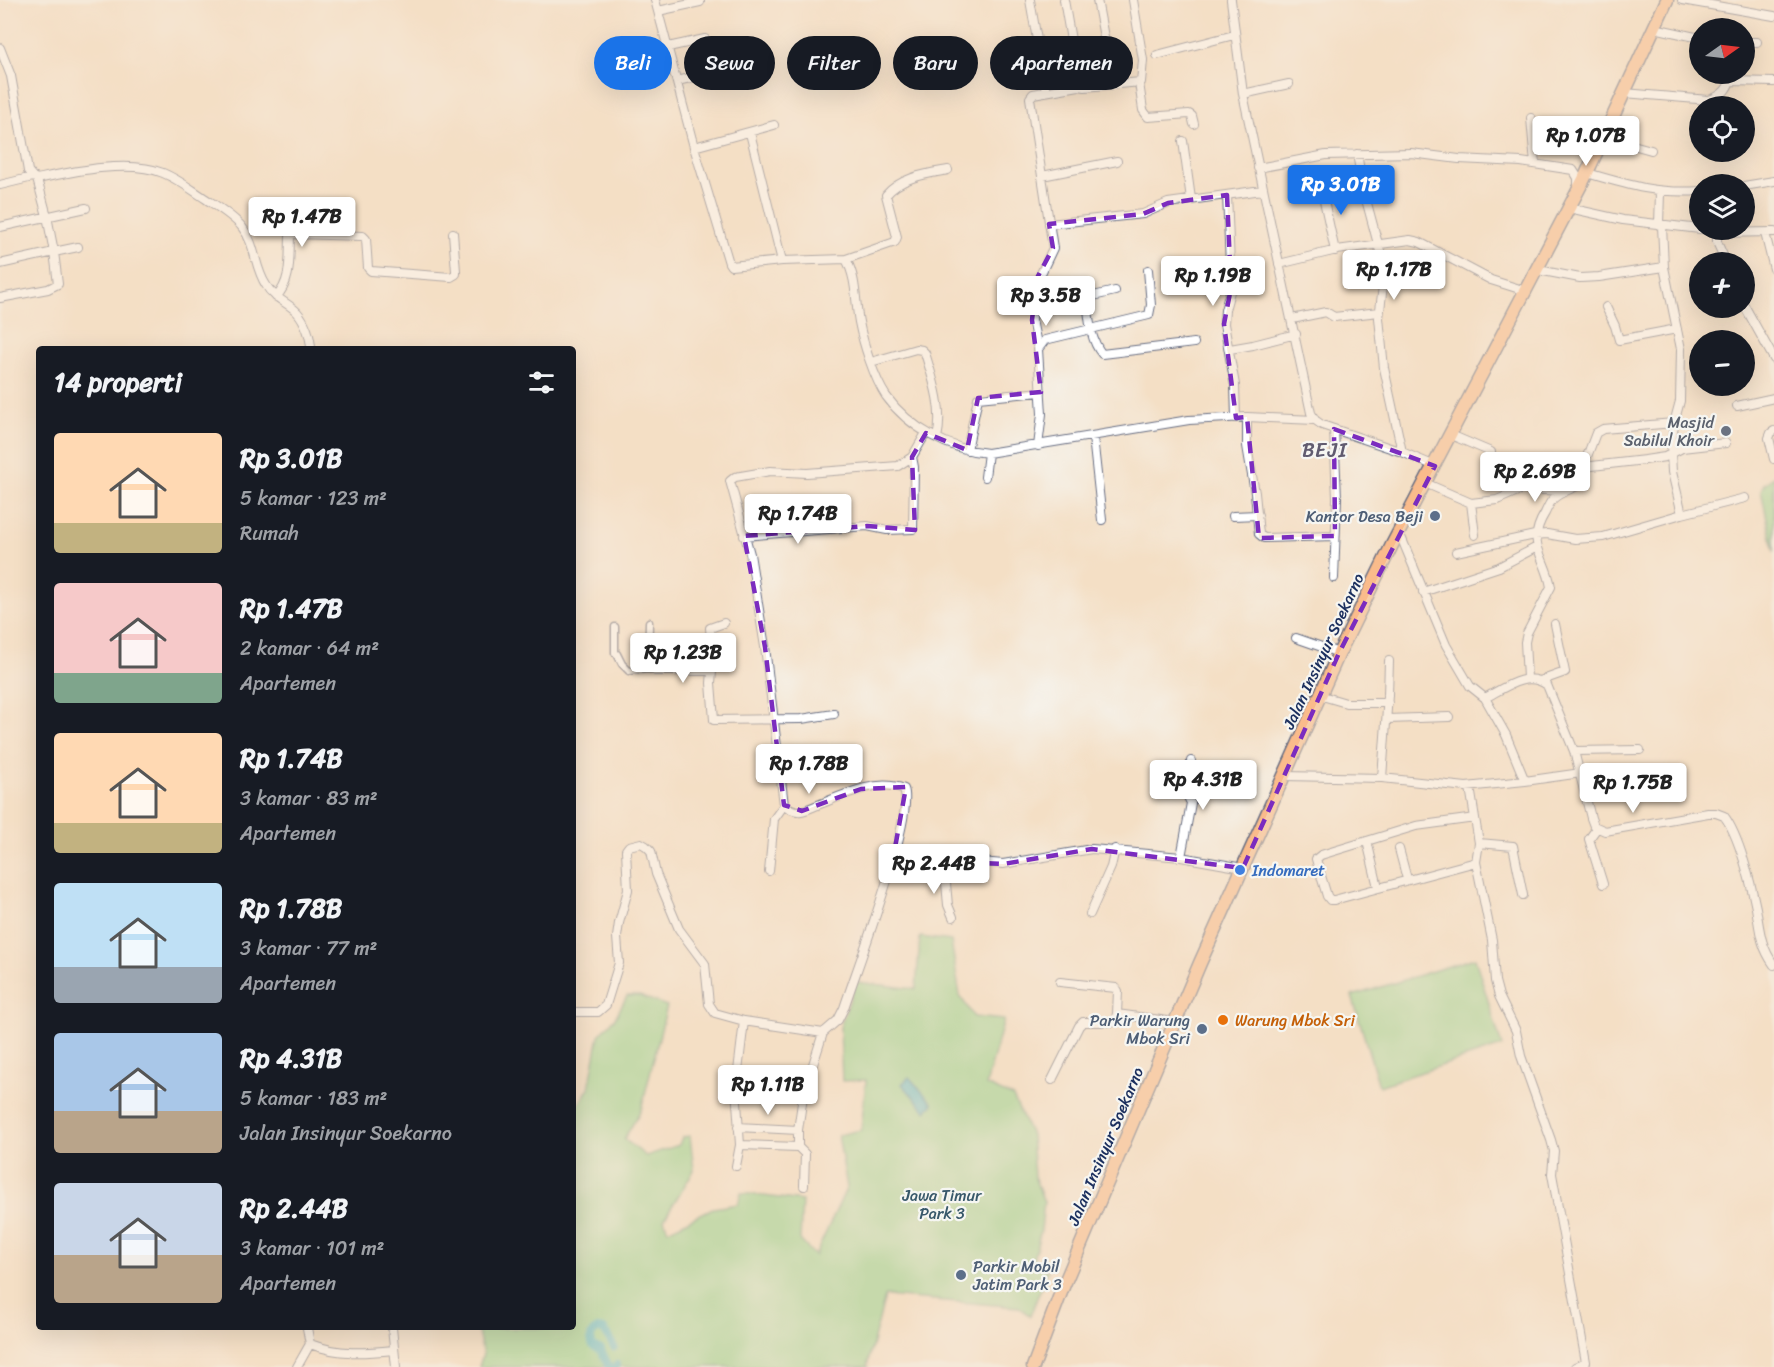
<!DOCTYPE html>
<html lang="id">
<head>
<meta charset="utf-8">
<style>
	body { margin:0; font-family:Sriracha,sans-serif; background:#20242c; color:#f1f3f6; height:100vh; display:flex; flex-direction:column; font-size:22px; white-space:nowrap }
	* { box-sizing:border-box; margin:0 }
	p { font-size:20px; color:#9ea1a6 }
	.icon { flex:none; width:33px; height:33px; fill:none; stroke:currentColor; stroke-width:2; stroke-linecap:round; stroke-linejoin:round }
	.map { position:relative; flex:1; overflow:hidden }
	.side { position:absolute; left:36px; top:346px; width:540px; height:984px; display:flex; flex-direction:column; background:#171b24; border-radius:6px; box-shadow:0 6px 24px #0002 }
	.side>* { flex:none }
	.hud { position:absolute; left:594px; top:36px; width:570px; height:54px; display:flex; gap:12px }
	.needle { width:39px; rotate:76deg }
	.tools { position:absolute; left:1689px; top:18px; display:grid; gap:12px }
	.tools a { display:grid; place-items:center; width:66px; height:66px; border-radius:50%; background:#171b24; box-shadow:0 6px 24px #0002; font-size:30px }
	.price { position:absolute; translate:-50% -51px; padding:0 14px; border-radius:6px; background:#fff; color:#222; font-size:20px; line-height:39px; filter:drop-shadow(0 2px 3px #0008) }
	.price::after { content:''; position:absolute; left:50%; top:36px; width:18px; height:14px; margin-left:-9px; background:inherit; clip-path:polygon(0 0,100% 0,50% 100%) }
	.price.active { background:#1a73e8; color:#fff }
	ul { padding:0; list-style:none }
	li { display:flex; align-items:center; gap:18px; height:150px; padding:0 18px }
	li span { display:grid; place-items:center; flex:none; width:168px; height:120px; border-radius:6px; color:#555 }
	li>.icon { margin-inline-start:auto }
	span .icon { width:72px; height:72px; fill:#fffc; stroke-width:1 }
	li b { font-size:26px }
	h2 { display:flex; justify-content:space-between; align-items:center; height:72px; padding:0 18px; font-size:26px }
	.pill { padding:0 21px; border-radius:27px; background:#171b24; box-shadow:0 6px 24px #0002; font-size:21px; line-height:54px }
	.pill.active { background:#1a73e8; color:#fff }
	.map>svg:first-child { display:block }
	.green { fill:#8fd38c; stroke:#558175; stroke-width:1.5 }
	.water { fill:#4ab7c6; stroke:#327392; stroke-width:1.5 }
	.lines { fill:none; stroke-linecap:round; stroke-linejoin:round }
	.canal { stroke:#4ab7c6; stroke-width:8 }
	.pedestrian-casing { stroke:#676d82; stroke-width:9 }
	.minor-casing { stroke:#676d82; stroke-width:10 }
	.primary-casing { stroke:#676d82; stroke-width:15 }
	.pedestrian { stroke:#fff; stroke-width:6 }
	.minor { stroke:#fff; stroke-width:8 }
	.primary { stroke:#fabb8b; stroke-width:12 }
	.marked { fill:none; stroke:#7b2cbf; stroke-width:4.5; stroke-dasharray:12 8; stroke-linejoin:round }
	.worship-dot { fill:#6b7280; stroke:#f6f6f2; stroke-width:2 }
	.service-dot { fill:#5c6f8a; stroke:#f6f6f2; stroke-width:2 }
	.shop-dot { fill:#3f7fe0; stroke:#f6f6f2; stroke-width:2 }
	.food-dot { fill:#e8710a; stroke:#f6f6f2; stroke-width:2 }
	.labels { text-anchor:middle; stroke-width:4.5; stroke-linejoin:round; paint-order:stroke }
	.worship-label { font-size:16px; fill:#5b616d; stroke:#f6f6f2; text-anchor:end }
	.service-label { font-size:16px; fill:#4e5e75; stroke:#f6f6f2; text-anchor:end }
	.street-label { font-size:16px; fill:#1b2f5e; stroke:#f6f6f2 }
	.shop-label { font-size:16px; fill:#366cbe; stroke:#f6f6f2; text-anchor:start }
	.food-label { font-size:16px; fill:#c56008; stroke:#f6f6f2; text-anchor:start }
	.park-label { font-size:16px; fill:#38586a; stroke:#f6f6f2 }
	.quarter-label { font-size:20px; letter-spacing:1.5px; fill:#615c70; stroke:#f6f6f2 }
</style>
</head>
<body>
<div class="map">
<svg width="1774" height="1367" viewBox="0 0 1774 1367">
	<rect width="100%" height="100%" fill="#f6f6f2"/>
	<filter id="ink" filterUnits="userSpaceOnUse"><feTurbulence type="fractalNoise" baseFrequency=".0167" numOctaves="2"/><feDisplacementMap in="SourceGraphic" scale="12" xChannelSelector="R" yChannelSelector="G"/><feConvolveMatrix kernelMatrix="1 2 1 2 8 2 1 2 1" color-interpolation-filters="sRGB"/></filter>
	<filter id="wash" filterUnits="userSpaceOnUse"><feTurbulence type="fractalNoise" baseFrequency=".008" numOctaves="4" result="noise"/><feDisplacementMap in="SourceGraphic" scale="24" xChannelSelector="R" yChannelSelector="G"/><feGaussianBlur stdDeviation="1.35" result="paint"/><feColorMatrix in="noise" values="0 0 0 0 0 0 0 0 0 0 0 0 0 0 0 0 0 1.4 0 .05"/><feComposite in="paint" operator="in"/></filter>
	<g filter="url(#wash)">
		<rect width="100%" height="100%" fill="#f4dfc5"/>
		<!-- green -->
		<path class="green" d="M1774 477V552L1761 490 1764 484Z
			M920 937 951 941 960 996 974 1017 1004 1020 986 1085 1013 1097 1031 1135 1034 1176 1044 1202 1041 1230 1034 1256 1038 1267 1048 1270 1030 1316 1019 1307 885 1296 867 1366 869 1367H479L483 1354 477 1328H573V1107H577L589 1088 599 1035 615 1018 627 996H640L667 1006 641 1110 624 1139 646 1156 679 1145 682 1137 690 1136 694 1170 664 1219 668 1230 713 1208 738 1204 741 1193 802 1201 800 1240 815 1256 847 1187 838 1135 861 1130 866 1080 842 1081 840 1027 856 982 916 989Z
			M1475 958 1502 1046 1379 1086 1352 996Z"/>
		<!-- water -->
		<path class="water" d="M909 1077 933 1104 926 1111 902 1084Z"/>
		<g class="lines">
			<!-- canal -->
			<path class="canal" d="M609 1367 601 1350 593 1346C590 1339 589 1333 598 1329L604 1330 614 1347
				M615 1367 617 1365"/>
		</g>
	</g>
	<g filter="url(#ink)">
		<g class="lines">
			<defs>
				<path id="pedestrian" d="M615 627V653L617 654 622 664 629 671 648 669 655 671
					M648 669 649 622"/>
				<path id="minor" d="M655 0 694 147 729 263 731 266 782 261 846 259C857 279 855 301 859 322 863 343 874 378 886 396 909 428 950 450 988 453L1189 420 1247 417 1315 420
					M1030 0 1046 91
					M1064 0 1079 86
					M1097 0 1113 85
					M1231 0 1243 94 1311 413 1315 420 1322 425 1402 452 1435 466
					M1682 0 1774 16
					M658 11 700 2
					M1654 28 1700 38
					M1744 42H1757
					M668 47 705 39
					M0 48 11 76 28 171 33 177
					M1157 55 1234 35
					M677 81 708 74
					M1730 81 1774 82
					M1139 83 1143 110 1148 117 1189 114 1192 116 1194 124
					M1624 93 1709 100C1724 95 1729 88 1732 74
					M1243 94 1289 84
					M1531 118 1535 164
					M750 133 782 261
					M1604 137 1651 150
					M1183 141 1191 199
					M694 147 774 125
					M1357 154 1364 192 1385 270 1379 318 1384 368 1402 452
					M1258 168 1326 155 1411 153 1459 159 1521 162 1573 170 1578 178V186
					M1587 173C1628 185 1656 194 1700 191
					M1042 176 1117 161
					M0 185 33 177 37 179C71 172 129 159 163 173 178 179 192 190 206 199 218 207 233 216 242 227 256 244 254 267 266 285 273 298 287 302 297 312 305 321 311 337 311 350
					M1744 186 1774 181
					M1321 187 1335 251
					M1227 195 1231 288 1225 310 1224 324 1235 385 1236 418
					M1569 208 1623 220 1700 229
					M1049 224 1143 214 1168 203 1262 190
					M1659 225 1660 192
					M1662 226 1664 267 1681 349 1680 401 1674 423 1671 453 1672 472 1682 514
					M0 227 86 208
					M1706 230 1717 233 1774 232
					M1717 233V242L1726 262
					M1765 233 1774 269
					M846 259 895 242 897 237 886 195C901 177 926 174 948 170
					M0 264 54 252 47 216 37 179
					M1279 264 1337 250 1410 240 1419 242 1491 280 1526 291
					M1538 270 1580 278 1599 277 1664 267
					M1115 291 1089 297 1087 300C1089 318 1090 340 1102 354L1194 343
					M276 297C292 281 289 258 290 237L292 234 363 236 366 239 368 268 371 271 451 277 456 274V271L453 233
					M0 298 48 289 58 284 54 252 78 247
					M1744 305 1774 359
					M1606 307 1615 326 1619 340 1677 329
					M1292 319 1326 312 1334 317 1379 312
					M1038 349 1032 320 1035 286 1053 248 1030 98 1033 94 1079 86 1085 87 1141 82 1143 60 1133 0
					M1230 349 1253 345 1296 334
					M871 362 916 349 922 350 925 353C933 379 944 410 937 438
					M1737 406 1774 398
					M1247 417V446L1255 493 1259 534 1264 538 1335 536
					M1334 429 1337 498 1334 578
					M1774 431 1771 433 1769 438 1774 459
					M1451 435 1491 452 1490 479
					M1093 437 1102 520
					M1038 446 1042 414 1038 349 1045 340 1149 315 1151 305 1148 270
					M967 450 978 398 1041 392
					M1583 467 1645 460 1665 457 1682 448 1726 443
					M985 477 988 453
					M1425 483 1471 503 1497 500 1522 489 1563 491
					M1471 503 1475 535
					M1233 516 1258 515
					M1399 532 1446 645 1470 686 1485 698 1506 735 1525 781 1581 773
					M744 536 867 526 887 530 913 529 914 467 912 457
					M1456 552 1535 535 1547 534 1575 539 1603 537 1682 514 1745 498
					M1423 592 1499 567 1537 547
					M724 623 710 628 713 660 711 683 714 720 801 719 834 714
					M1296 638 1339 653
					M655 671H712
					M1527 678 1525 642 1527 633 1551 587C1546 556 1525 545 1545 513 1547 509 1549 504 1552 500 1560 491 1574 489 1584 482L1583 467 1596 433 1603 429 1674 423
					M1540 681 1565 672 1555 624
					M1319 695 1346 703H1388
					M1485 698C1504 688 1527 670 1547 685L1574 751 1591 818 1594 826 1605 831 1708 813H1716L1724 816C1739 835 1751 884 1756 908 1760 931 1760 945 1774 965
					M1387 719 1449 717
					M1574 751 1640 750
					M1285 776 1382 778 1466 787 1525 781
					M1382 778 1388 695 1389 661
					M1470 787 1479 843 1476 862 1492 940 1495 981 1499 996 1516 1031 1521 1056 1551 1140 1554 1151 1552 1174 1586 1362 1575 1367
					M1475 818 1416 826 1321 855 1316 859 1327 896 1330 900H1334L1476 862
					M1597 828 1589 839 1603 884
					M1367 841 1378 887
					M1479 843 1513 846 1523 895
					M1399 849 1407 879
					M1181 857 1191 803 1187 795 1191 761
					M893 859 924 862 971 861 1003 864 1092 849 1181 857 1243 868
					M944 862 948 905 953 917
					M769 871 774 819 784 805
					M1090 914 1111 867 1115 849
					M1060 982 1116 988 1118 991 1117 1014
					M573 1012H598L606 1005 619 963 617 937 619 923 628 890 626 850 629 846 641 843 646 846 651 851 656 874 679 929 705 964 709 1004 715 1013 744 1021 823 1033
					M1052 1080 1079 1026 1083 1022H1114L1117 1014 1175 1022
					M738 1127 798 1130
					M740 1145 798 1147
					M736 1166 740 1145 736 1088 744 1021
					M804 1186 805 1154 798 1147V1130L803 1096 823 1033 838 1020 844 1008C856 971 915 816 904 789 878 779 847 793 823 803 816 805 808 810 801 811 794 812 789 809 784 805L765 647 750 554 730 481 735 477 770 471 807 473 898 466 912 457 926 433
					M392 1328 396 1367
					M310 1344C339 1355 364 1353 394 1350
					M297 1367 310 1344 307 1328"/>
				<path id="primary" d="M1033 1367 1063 1287 1200 963 1339 653 1392 545 1584 179 1667 0"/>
			</defs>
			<!-- pedestrian casing -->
			<use href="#pedestrian" class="pedestrian-casing"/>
			<!-- minor casing -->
			<use href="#minor" class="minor-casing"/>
			<!-- primary casing -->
			<use href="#primary" class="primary-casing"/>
			<!-- pedestrian -->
			<use href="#pedestrian" class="pedestrian"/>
			<!-- minor -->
			<use href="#minor" class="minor"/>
			<!-- primary -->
			<use href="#primary" class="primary"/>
		</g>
	</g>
	<!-- marked area -->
	<path d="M0 0H1774V1367H0ZM1227 195 1231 288 1224 324 1236 418 1247 417 1259 538 1335 536 1334 429 1435 466 1339 653 1243 868 1092 849 1003 864 893 859 906 787 861 789 802 811 784 805 765 647 744 536 867 526 915 530 912 457 926 433 967 450 978 398 1041 392 1032 320 1037 278 1053 248 1049 224 1143 214 1168 203Z" fill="#f4dfc5" fill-opacity=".55" fill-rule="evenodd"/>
	<path class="marked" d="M1227 195 1231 288 1224 324 1236 418 1247 417 1259 538 1335 536 1334 429 1435 466 1339 653 1243 868 1092 849 1003 864 893 859 906 787 861 789 802 811 784 805 765 647 744 536 867 526 915 530 912 457 926 433 967 450 978 398 1041 392 1032 320 1037 278 1053 248 1049 224 1143 214 1168 203Z"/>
	<!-- markers -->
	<circle class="worship-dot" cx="1726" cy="431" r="6"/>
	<g class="service-dot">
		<circle cx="1435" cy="516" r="6"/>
		<circle cx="1202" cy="1029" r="6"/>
		<circle cx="961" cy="1275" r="6"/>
	</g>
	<circle class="shop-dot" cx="1240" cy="870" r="6"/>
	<circle class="food-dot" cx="1223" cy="1020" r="6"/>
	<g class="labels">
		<!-- worship labels -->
		<g class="worship-label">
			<text x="1714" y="428">Masjid<tspan x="1714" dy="18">Sabilul Khoir</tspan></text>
		</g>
		<!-- service labels -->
		<g class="service-label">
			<text x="1423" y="522">Kantor Desa Beji</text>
			<text x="1190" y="1026">Parkir Warung<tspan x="1190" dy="18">Mbok Sri</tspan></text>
			<text x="973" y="1272" text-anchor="start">Parkir Mobil<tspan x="973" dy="18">Jatim Park 3</tspan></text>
		</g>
		<!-- street labels -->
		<g class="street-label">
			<text transform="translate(1323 651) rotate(-65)" y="6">Jalan Insinyur Soekarno</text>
			<text transform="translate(1105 1146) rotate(-67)" y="6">Jalan Insinyur Soekarno</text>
		</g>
		<!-- shop labels -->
		<g class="shop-label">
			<text x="1252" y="876">Indomaret</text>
		</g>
		<!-- food labels -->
		<g class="food-label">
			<text x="1235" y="1026">Warung Mbok Sri</text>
		</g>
		<!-- park labels -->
		<g class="park-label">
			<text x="942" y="1201">Jawa Timur<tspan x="942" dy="18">Park 3</tspan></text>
		</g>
		<!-- quarter labels -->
		<g class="quarter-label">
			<text x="1325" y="457">BEJI</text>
		</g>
	</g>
</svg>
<div class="tools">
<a><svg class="needle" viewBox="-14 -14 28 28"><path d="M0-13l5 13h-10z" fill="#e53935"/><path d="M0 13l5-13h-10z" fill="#9ea1a6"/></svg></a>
<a><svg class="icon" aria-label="locate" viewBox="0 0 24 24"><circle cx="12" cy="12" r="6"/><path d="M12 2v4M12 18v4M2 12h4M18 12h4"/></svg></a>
<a><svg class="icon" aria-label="layers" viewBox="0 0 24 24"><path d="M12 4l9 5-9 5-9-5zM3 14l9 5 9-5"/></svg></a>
<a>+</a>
<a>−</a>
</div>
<b class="price" style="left:1586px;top:167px">Rp 1.07B</b>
<b class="price active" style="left:1341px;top:216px">Rp 3.01B</b>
<b class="price" style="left:302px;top:248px">Rp 1.47B</b>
<b class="price" style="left:1394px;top:301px">Rp 1.17B</b>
<b class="price" style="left:1213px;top:307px">Rp 1.19B</b>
<b class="price" style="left:1046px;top:327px">Rp 3.5B</b>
<b class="price" style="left:1535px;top:503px">Rp 2.69B</b>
<b class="price" style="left:798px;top:545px">Rp 1.74B</b>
<b class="price" style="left:683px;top:684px">Rp 1.23B</b>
<b class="price" style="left:809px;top:795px">Rp 1.78B</b>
<b class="price" style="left:1203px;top:811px">Rp 4.31B</b>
<b class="price" style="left:1633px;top:814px">Rp 1.75B</b>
<b class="price" style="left:934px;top:895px">Rp 2.44B</b>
<b class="price" style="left:768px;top:1116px">Rp 1.11B</b>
<div class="hud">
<a class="pill active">Beli</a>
<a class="pill">Sewa</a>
<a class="pill">Filter</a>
<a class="pill">Baru</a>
<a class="pill">Apartemen</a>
</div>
<section class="side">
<h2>14 properti<svg class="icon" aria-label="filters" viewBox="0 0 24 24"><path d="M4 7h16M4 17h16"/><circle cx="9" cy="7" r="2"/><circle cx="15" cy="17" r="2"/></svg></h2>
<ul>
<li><span style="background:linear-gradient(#ffd9b3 75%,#c2b280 0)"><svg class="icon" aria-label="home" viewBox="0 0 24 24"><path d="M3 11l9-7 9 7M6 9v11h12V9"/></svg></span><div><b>Rp 3.01B</b><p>5 kamar · 123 m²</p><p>Rumah</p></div></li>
<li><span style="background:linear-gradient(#f6c9c9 75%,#7fa58c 0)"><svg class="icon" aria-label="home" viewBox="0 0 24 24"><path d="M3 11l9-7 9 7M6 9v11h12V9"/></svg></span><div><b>Rp 1.47B</b><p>2 kamar · 64 m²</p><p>Apartemen</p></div></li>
<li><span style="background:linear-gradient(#ffd9b3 75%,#c2b280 0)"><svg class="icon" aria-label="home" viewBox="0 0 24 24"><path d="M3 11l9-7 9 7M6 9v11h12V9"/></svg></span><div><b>Rp 1.74B</b><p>3 kamar · 83 m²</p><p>Apartemen</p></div></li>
<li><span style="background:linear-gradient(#bfe0f5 70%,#9aa5b1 0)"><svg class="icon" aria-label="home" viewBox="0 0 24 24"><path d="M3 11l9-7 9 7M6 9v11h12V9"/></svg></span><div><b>Rp 1.78B</b><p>3 kamar · 77 m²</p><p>Apartemen</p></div></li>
<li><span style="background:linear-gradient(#a9c7e8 65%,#b9a48a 0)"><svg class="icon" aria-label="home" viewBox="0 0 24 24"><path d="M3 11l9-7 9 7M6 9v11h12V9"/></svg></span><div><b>Rp 4.31B</b><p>5 kamar · 183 m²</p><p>Jalan Insinyur Soekarno</p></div></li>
<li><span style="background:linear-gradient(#c9d6e8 60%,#b9a48a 0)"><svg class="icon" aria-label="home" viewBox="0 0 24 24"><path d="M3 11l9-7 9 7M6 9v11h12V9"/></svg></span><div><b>Rp 2.44B</b><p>3 kamar · 101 m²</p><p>Apartemen</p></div></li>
</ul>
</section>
</div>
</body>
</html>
